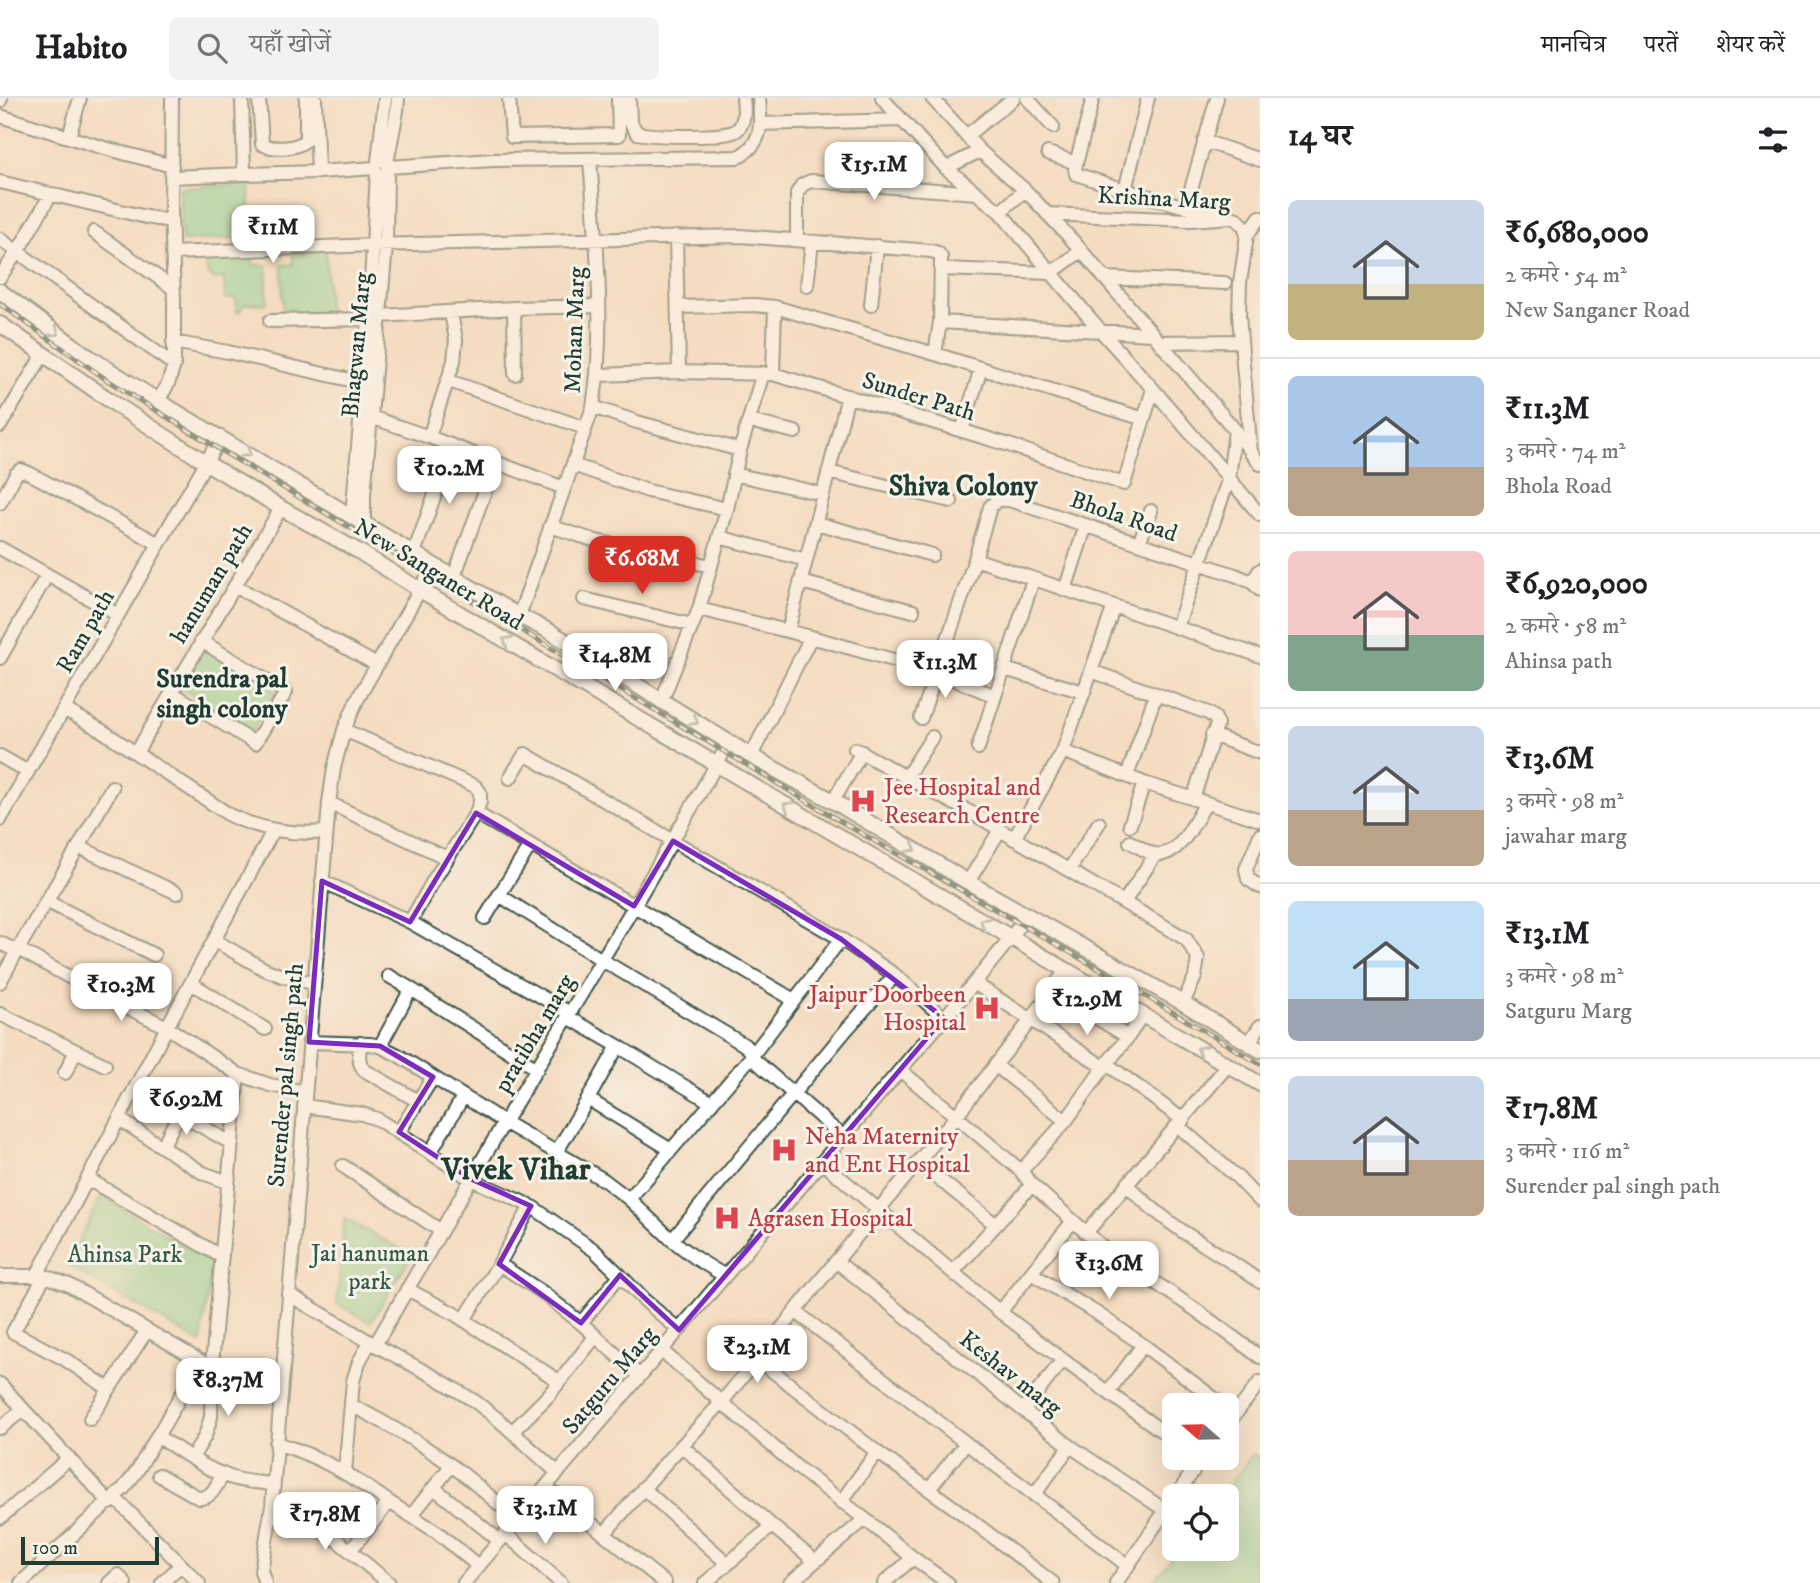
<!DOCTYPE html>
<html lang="hi">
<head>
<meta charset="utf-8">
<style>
	body { margin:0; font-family:"IM FELL DW Pica","Noto Serif Devanagari",serif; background:#f2f2f2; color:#202124; height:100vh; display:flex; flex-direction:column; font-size:26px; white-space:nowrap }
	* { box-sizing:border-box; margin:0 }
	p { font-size:23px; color:#757577 }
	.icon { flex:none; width:38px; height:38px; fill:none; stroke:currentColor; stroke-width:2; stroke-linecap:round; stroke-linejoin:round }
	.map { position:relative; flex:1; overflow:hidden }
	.drawer { display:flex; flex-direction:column; background:#fff; width:560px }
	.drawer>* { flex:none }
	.needle { width:46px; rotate:290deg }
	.buttons { position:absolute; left:1162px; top:1295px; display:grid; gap:14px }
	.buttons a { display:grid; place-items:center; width:77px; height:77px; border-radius:10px; background:#fff; box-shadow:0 7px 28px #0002; font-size:35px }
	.scale { position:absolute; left:21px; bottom:18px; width:138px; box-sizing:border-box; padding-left:7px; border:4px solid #1f3d34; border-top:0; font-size:19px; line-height:24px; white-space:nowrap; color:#1f3d34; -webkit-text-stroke:5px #f7f3e8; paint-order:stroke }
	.price { position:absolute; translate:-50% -60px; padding:0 16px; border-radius:14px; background:#fff; color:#222; font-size:23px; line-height:46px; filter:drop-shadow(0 2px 4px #0008) }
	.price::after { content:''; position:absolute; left:50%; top:42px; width:21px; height:16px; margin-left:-10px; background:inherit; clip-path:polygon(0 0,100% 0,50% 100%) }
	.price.selected { background:#d93025; color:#fff }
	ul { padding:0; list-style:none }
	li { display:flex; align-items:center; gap:21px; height:175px; padding:0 28px }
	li+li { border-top:2px solid #e0e0e0 }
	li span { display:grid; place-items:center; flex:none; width:196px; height:140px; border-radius:10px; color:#555 }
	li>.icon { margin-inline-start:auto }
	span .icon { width:84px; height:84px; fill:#fffc; stroke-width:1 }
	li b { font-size:30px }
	h2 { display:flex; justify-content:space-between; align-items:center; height:84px; padding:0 28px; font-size:30px }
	header { display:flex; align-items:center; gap:42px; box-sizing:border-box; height:98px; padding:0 35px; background:#fff; border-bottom:2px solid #e0e0e0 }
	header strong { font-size:33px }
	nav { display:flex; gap:38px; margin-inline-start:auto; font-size:24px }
	.search { width:490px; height:63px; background:#f2f2f2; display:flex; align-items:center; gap:18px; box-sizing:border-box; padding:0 24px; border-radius:10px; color:#757577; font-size:26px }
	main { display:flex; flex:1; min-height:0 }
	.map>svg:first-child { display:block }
	.green { fill:#82d393; stroke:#508864; stroke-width:2 }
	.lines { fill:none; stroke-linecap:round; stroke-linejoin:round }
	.minor-casing { stroke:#3f5549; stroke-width:16 }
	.major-casing { stroke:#3f5549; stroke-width:18 }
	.minor { stroke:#fff; stroke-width:12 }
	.major { stroke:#fff; stroke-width:14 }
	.rail-casing { stroke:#1f3d34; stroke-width:5 }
	.rail { stroke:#f7f3e8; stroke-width:2.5; stroke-dasharray:8; stroke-linecap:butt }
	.oneway { stroke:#8f9e9a }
	.marked { fill:none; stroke:#7b2cbf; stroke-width:5; stroke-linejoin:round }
	.labels { text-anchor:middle; stroke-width:6; stroke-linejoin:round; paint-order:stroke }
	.street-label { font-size:24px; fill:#1f3d34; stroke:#f7f3e8 }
	.health-label { font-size:24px; fill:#be3a42; stroke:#f7f3e8; text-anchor:start }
	.park-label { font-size:24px; fill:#335b47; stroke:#f7f3e8 }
	.neighbourhood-label { font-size:26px; font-weight:bold; fill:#1f3d34; stroke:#f7f3e8 }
	.quarter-label { font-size:28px; font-weight:bold; fill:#1f3d34; stroke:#f7f3e8 }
	.district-label { font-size:32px; font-weight:bold; fill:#1f3d34; stroke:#f7f3e8 }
</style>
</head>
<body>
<header>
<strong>Habito</strong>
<div class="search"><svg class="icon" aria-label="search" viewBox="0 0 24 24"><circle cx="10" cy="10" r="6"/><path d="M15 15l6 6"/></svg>यहाँ खोजें</div>
<nav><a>मानचित्र</a><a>परतें</a><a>शेयर करें</a></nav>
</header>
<main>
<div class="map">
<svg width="1260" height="1485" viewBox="0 0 1260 1485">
	<rect width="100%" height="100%" fill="#f7f3e8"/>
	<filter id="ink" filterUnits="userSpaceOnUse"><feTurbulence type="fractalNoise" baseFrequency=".0143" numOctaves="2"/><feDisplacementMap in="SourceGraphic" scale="14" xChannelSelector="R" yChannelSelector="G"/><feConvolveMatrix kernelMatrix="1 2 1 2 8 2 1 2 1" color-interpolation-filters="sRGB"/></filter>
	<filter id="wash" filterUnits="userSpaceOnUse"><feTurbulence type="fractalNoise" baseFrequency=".00686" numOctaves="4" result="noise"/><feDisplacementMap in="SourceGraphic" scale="28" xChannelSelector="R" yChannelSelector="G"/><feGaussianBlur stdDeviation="1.57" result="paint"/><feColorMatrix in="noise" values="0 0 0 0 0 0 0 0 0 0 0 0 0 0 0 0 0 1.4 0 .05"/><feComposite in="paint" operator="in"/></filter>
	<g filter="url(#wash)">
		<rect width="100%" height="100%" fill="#f4dcc1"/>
		<!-- green -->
		<path class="green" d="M249 86 251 139 182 143 179 90Z
			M326 154 328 218 296 219 295 211 283 212 282 167 293 166V155Z
			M253 159V167H267V205L244 206 241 213 237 214 236 200 225 201 224 180 214 181 207 175V160Z
			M203 549 276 594 252 633 182 591Z
			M101 1098 212 1164 201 1245 67 1167Z
			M344 1121 412 1157 371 1224 337 1206Z
			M1253 1356 1260 1361V1485H1152L1179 1451H1227V1398H1220Z"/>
	</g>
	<g filter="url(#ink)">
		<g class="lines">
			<defs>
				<path id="minor" d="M259 0 262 46C274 52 296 51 306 42V0
					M315 0 318 74
					M509 0 512 39 619 37 618 0
					M629 0 630 23 637 35C653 38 726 41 737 32 746 24 744 10 743 0
					M882 0 946 70 1000 114 1100 232 1153 291 1260 417
					M932 0 980 53 1025 92 1073 143 1235 332 1260 366
					M1027 0 1053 29
					M1093 0 1075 70 1076 76 1125 92 1186 109 1216 116
					M0 3 1 0
					M0 18 101 49 172 68
					M760 26 901 22
					M966 38 1014 0
					M69 39 80 0
					M1204 43 1260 62
					M1048 55 1076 65
					M378 63 385 0
					M387 65 397 13 398 0
					M388 69 493 62 738 59C764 45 761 26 759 0
					M946 70 980 53
					M244 76 318 74 375 70
					M172 79 244 76 242 0
					M0 84 146 119 171 123
					M1125 92 1148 0
					M1186 109 1217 0
					M1000 114 1025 92
					M1047 116 1191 122 1231 119 1237 121 1244 128 1247 137 1240 185 1239 217 1241 243
					M94 134 173 190
					M1247 137 1260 119
					M676 139 679 274
					M0 141 174 267
					M797 142V95L802 87 811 83 977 95
					M172 155 374 147 740 138 931 153 938 155 941 159 940 224 935 256
					M941 171 1051 175 1081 153
					M0 179 18 153 51 96
					M1104 180 1225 185
					M807 188 812 144
					M871 207 877 148
					M679 209 754 207 775 209 773 276
					M775 209 935 256 1144 321
					M514 210 515 276
					M270 223 369 221 380 218 514 210 599 208
					M940 224 1152 236
					M173 244 228 254 363 285
					M1160 244 1241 243 1251 355
					M598 277 679 274 773 276 1006 346 1124 386 1153 291
					M449 283 585 330
					M158 303 168 286 174 267V203L171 111 172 0
					M593 309 637 324 740 352
					M371 319 429 339 564 390
					M749 323 795 334
					M0 328 43 257
					M962 333 981 270
					M429 339 454 263 456 242 451 215
					M573 367 648 393 727 411
					M828 374 951 403
					M734 376 823 396
					M0 405 16 376 21 372 29 375 159 446
					M352 418 369 221 377 75
					M364 425V397L386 148 387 73
					M816 425 932 457
					M550 428 596 443 711 468
					M719 439 806 462
					M1139 445 1151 413
					M0 450 118 517
					M414 455 452 349
					M975 461 1114 508 1063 653 1014 741
					M454 479 495 365
					M801 484 913 513
					M1252 484 1260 472
					M235 488 377 567
					M1065 492 1086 427
					M584 501 692 527
					M1114 508 1260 558
					M699 511 811 539 751 658
					M519 518 593 309C606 228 596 143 590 61
					M1177 529 1229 380 1235 332
					M788 533 848 298
					M811 539 936 574 995 598
					M0 560 47 477
					M1004 571 1084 594
					M1091 573 1156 596 1127 678
					M172 595 255 645 286 594 201 543
					M1156 596 1208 615 1215 620 1217 626 1193 701
					M661 604 699 511 727 411 740 352 763 275
					M64 611 104 634 231 718C263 732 292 737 326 734
					M921 620 975 461 990 409 997 402H1009L1235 477 1252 484 1260 492
					M344 632 475 688 480 694V704L476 715 794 902
					M1212 637 1260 655
					M978 650 1033 482
					M855 651 986 723 1000 732 968 784
					M1063 653 1144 685 1260 722
					M136 655 281 410
					M0 658 28 674
					M907 678 932 639
					M510 680 525 656 841 841
					M833 703 862 654
					M329 705 447 760
					M0 722 220 340
					M1130 727 1144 685
					M1000 732 1186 841 1198 860 1195 879 1183 905
					M1260 737 1246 771 1248 781 1260 789
					M1130 744C1137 747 1147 755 1154 756 1180 761 1195 722 1206 705
					M530 748 499 797 602 862 743 946 754 955
					M79 749 177 795
					M1069 772 1099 725
					M322 783 410 824 433 783 476 715
					M46 803 154 857
					M1124 804 1155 757
					M485 820 499 797
					M410 824 570 915
					M214 842 264 871 285 879 314 885
					M0 845 17 853 0 884
					M18 851 100 896 167 929 238 976 270 987 305 994
					M17 853 82 743 112 689
					M389 878 411 891
					M191 885 265 931
					M974 885 1104 969 1066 1023
					M1051 892 1128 939 1104 969
					M0 916 105 967
					M568 919 618 948 588 1001
					M1128 939 1142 917
					M309 944 370 946 380 948 398 957 504 1024 604 1082 629 1101 672 1142 697 1161 725 1178
					M361 945C359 955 357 964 364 972L418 1003
					M1249 945 1260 928
					M380 948 411 891 537 971
					M618 948 712 1005
					M751 959 843 1039
					M1107 966 1183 1022
					M995 967 1066 1023 1021 1073
					M900 972 956 1018 1021 1073 1032 1087 1073 1123
					M65 975 76 953
					M137 986 187 1020 231 1045
					M304 1008 362 1016 377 1021 471 1081 531 1108 594 1152 620 1177 581 1225
					M119 1021 203 1075 228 1084
					M1178 1028 1236 1078 1260 1103
					M399 1034 433 979
					M162 1049 180 1014
					M430 1055 463 999
					M556 1055 588 1001 671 1052
					M822 1064 1000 1214 1063 1262 1174 1342
					M918 1064 996 1127
					M343 1068 441 1133
					M86 1085 93 1084 222 1159
					M1127 1087C1144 1104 1162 1119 1182 1133 1208 1150 1235 1165 1260 1184
					M629 1101 751 959 841 841 895 877 944 920
					M1086 1135 1228 967
					M672 1142 847 931 895 877
					M836 1163 1023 1312 1070 1348 1166 1413
					M499 1166 542 1194 581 1225 640 1278
					M953 1174 1032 1087
					M1031 1175 1073 1123 1105 1151 1196 1212 1260 1259
					M37 1177 167 929 273 733
					M620 1177 643 1201 679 1232
					M0 1178H45L69 1187 207 1267 282 1279
					M45 1178 13 1234 66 1262 109 1291
					M407 1191 453 1215 559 1283
					M288 1196 375 1247 435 1279 476 1304 500 1323 558 1375
					M795 1213 966 1345
					M1000 1214 1031 1175 1098 1216 1143 1247 1223 1307
					M464 1222 499 1166 531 1108
					M375 1247 499 1033 627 820 729 645
					M662 1253 798 1370 865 1421 790 1485
					M757 1261 877 1354 841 1404
					M0 1286 110 1405
					M1108 1294 1143 1247
					M351 1307C390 1327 428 1349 463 1376 482 1391 499 1407 518 1422
					M1023 1312 1063 1262
					M90 1321 147 1232
					M1227 1327 1260 1284
					M0 1330 23 1312
					M512 1334 548 1298 595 1239
					M157 1338C183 1354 209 1375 240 1382 251 1384 262 1385 273 1386
					M276 1345C322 1359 350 1377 389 1404
					M682 1348 772 1428 705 1485
					M877 1354 963 1416 1053 1485
					M192 1360 205 1338 211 1319 212 1267 238 976
					M345 1374 353 1283 359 1264 370 1244
					M159 1377 199 1400C212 1401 217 1386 223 1376
					M546 1389 665 1485
					M434 1390 500 1443
					M643 1390 728 1466
					M929 1391 966 1345 1128 1468
					M1034 1397 1070 1348
					M1176 1398 1202 1360
					M115 1400 199 1485
					M272 1408 332 1438 389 1485
					M411 1418 451 1368
					M0 1420 69 1360
					M865 1421 912 1459 948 1485
					M772 1428 815 1463
					M506 1436 561 1485
					M604 1436 662 1369 722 1304 757 1261 819 1184 952 1023 1030 923 1066 872
					M350 1453 389 1404 437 1434 478 1468
					M21 1485 124 1390 137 1373 201 1263
					M109 1485 118 1477 125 1485
					M162 1485 181 1467
					M265 1485 261 1473 272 1408 329 705 334 670 344 632 357 602 434 467
					M464 1485 974 885 1011 840 1027 816
					M884 1485 913 1460
					M1116 1485 1174 1400"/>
				<path id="major" d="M0 193 89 259 158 303 519 518 549 533 751 658 833 703 968 784 1183 905 1260 952
					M0 226 115 306 205 364 281 410 358 453 420 492 1260 986"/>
			</defs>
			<!-- minor casing -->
			<use href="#minor" class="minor-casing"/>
			<!-- major casing -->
			<use href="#major" class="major-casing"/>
			<!-- minor -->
			<use href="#minor" class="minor"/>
			<!-- major -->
			<use href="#major" class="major"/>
			<defs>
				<path id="rail" d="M0 206 107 282 222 353 852 730 1115 880 1260 966"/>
			</defs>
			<!-- rail casing -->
			<use href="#rail" class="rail-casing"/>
			<!-- rail -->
			<use href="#rail" class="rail"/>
		</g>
		<!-- one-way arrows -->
		<defs><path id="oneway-chevron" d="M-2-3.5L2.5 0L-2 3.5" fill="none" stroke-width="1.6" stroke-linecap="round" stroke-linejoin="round" transform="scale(1.75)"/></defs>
		<g class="oneway">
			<use href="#oneway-chevron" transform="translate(55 234) rotate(37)"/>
			<use href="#oneway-chevron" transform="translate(247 355) rotate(31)"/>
			<use href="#oneway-chevron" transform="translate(507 543) rotate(-149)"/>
			<use href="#oneway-chevron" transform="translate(694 623) rotate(31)"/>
			<use href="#oneway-chevron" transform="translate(788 708) rotate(-149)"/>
			<use href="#oneway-chevron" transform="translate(912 750) rotate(31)"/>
			<use href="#oneway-chevron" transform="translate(984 824) rotate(-149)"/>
			<use href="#oneway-chevron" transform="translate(1201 952) rotate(-150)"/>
		</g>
	</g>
	<!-- marked area -->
	<path d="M0 0H1260V1485H0ZM476 715 634 808 673 743 841 841 944 920 679 1232 620 1177 581 1225 499 1166 531 1108 471 1081 399 1034 433 979 380 948 309 944 322 783 410 824Z" fill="#f4dcc1" fill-opacity=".55" fill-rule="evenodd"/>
	<path class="marked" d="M476 715 634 808 673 743 841 841 944 920 679 1232 620 1177 581 1225 499 1166 531 1108 471 1081 399 1034 433 979 380 948 309 944 322 783 410 824Z"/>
	<!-- icons -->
	<defs>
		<symbol id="hospital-bare" viewBox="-9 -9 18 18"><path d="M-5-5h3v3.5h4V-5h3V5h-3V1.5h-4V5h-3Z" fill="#e0444e" stroke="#f7f3e8" stroke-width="2.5" paint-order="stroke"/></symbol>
	</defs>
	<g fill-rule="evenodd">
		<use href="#hospital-bare" x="844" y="684" width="38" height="38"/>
		<use href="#hospital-bare" x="968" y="891" width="38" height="38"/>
		<use href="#hospital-bare" x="765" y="1033" width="38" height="38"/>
		<use href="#hospital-bare" x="708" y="1101" width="38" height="38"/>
	</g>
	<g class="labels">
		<!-- street labels -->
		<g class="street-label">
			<text transform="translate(1164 100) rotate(3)" y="8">Krishna Marg</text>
			<text transform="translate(574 232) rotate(-88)" y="8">Mohan Marg</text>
			<text transform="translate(356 247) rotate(-85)" y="8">Bhagwan Marg</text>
			<text transform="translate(919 298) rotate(17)" y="8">Sunder Path</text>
			<text transform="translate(1124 418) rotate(19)" y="8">Bhola Road</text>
			<text transform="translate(439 476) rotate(31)" y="8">New Sanganer Road</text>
			<text transform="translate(211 485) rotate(-59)" y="8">hanuman path</text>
			<text transform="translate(85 533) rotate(-60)" y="8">Ram path</text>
			<text transform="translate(534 935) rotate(-59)" y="8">pratibha marg</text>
			<text transform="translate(285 977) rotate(-85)" y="8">Surender pal singh path</text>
			<text transform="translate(1011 1275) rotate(38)" y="8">Keshav marg</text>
			<text transform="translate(609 1282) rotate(-50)" y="8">Satguru Marg</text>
		</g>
		<!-- health labels -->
		<g class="health-label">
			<text x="884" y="697">Jee Hospital and<tspan x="884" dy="28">Research Centre</tspan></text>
			<text x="966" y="904" text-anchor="end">Jaipur Doorbeen<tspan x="966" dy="28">Hospital</tspan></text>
			<text x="805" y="1046">Neha Maternity<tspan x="805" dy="28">and Ent Hospital</tspan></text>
			<text x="748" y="1128">Agrasen Hospital</text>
		</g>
		<!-- park labels -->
		<g class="park-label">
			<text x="370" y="1163">Jai hanuman<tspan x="370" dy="28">park</tspan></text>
			<text x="125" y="1164">Ahinsa Park</text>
		</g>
		<!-- neighbourhood labels -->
		<g class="neighbourhood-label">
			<text x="222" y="589">Surendra pal<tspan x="222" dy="30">singh colony</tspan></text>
		</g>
		<!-- quarter labels -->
		<g class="quarter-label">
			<text x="963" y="397">Shiva Colony</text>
		</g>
		<!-- district labels -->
		<g class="district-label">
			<text x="516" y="1081">Vivek Vihar</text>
		</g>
	</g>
</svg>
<div class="buttons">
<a><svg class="needle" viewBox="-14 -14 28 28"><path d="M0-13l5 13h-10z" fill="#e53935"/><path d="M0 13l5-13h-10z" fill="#757577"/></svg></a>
<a><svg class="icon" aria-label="locate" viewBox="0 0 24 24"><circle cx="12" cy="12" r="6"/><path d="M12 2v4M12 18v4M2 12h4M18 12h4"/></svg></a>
</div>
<div class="scale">100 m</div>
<b class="price" style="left:874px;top:104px">₹15.1M</b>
<b class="price" style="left:273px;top:167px">₹11M</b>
<b class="price" style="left:449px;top:408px">₹10.2M</b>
<b class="price selected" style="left:642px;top:498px">₹6.68M</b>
<b class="price" style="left:615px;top:595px">₹14.8M</b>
<b class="price" style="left:945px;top:602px">₹11.3M</b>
<b class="price" style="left:121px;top:925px">₹10.3M</b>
<b class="price" style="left:1087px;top:939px">₹12.9M</b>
<b class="price" style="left:186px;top:1039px">₹6.92M</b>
<b class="price" style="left:1109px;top:1203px">₹13.6M</b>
<b class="price" style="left:757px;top:1287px">₹23.1M</b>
<b class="price" style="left:228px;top:1320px">₹8.37M</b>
<b class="price" style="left:545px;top:1448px">₹13.1M</b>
<b class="price" style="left:325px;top:1454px">₹17.8M</b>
</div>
<section class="drawer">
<h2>14 घर<svg class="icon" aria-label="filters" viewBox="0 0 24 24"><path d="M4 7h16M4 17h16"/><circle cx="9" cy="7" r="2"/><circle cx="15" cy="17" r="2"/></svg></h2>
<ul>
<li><span style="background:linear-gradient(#c9d6e8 60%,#c2b280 0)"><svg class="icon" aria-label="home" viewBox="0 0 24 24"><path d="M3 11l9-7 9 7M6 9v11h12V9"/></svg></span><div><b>₹6,680,000</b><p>2 कमरे · 54 m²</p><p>New Sanganer Road</p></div></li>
<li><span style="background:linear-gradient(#a9c7e8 65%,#b9a48a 0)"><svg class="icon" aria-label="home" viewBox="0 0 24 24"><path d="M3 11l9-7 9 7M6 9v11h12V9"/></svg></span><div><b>₹11.3M</b><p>3 कमरे · 74 m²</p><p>Bhola Road</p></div></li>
<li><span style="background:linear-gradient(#f6c9c9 60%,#7fa58c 0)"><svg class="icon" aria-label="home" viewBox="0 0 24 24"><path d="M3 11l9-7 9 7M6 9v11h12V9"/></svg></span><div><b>₹6,920,000</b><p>2 कमरे · 58 m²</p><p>Ahinsa path</p></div></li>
<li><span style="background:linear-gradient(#c9d6e8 60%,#b9a48a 0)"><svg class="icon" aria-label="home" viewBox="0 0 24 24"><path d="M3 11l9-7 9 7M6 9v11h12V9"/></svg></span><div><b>₹13.6M</b><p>3 कमरे · 98 m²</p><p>jawahar marg</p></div></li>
<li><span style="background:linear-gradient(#bfe0f5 70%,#9aa5b1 0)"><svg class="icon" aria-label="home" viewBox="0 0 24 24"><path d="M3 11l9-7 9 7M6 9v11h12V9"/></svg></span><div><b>₹13.1M</b><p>3 कमरे · 98 m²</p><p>Satguru Marg</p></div></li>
<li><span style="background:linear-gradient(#c9d6e8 60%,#b9a48a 0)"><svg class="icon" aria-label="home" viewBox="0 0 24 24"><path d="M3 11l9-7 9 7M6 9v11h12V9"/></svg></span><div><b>₹17.8M</b><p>3 कमरे · 116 m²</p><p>Surender pal singh path</p></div></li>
</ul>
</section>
</main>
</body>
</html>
